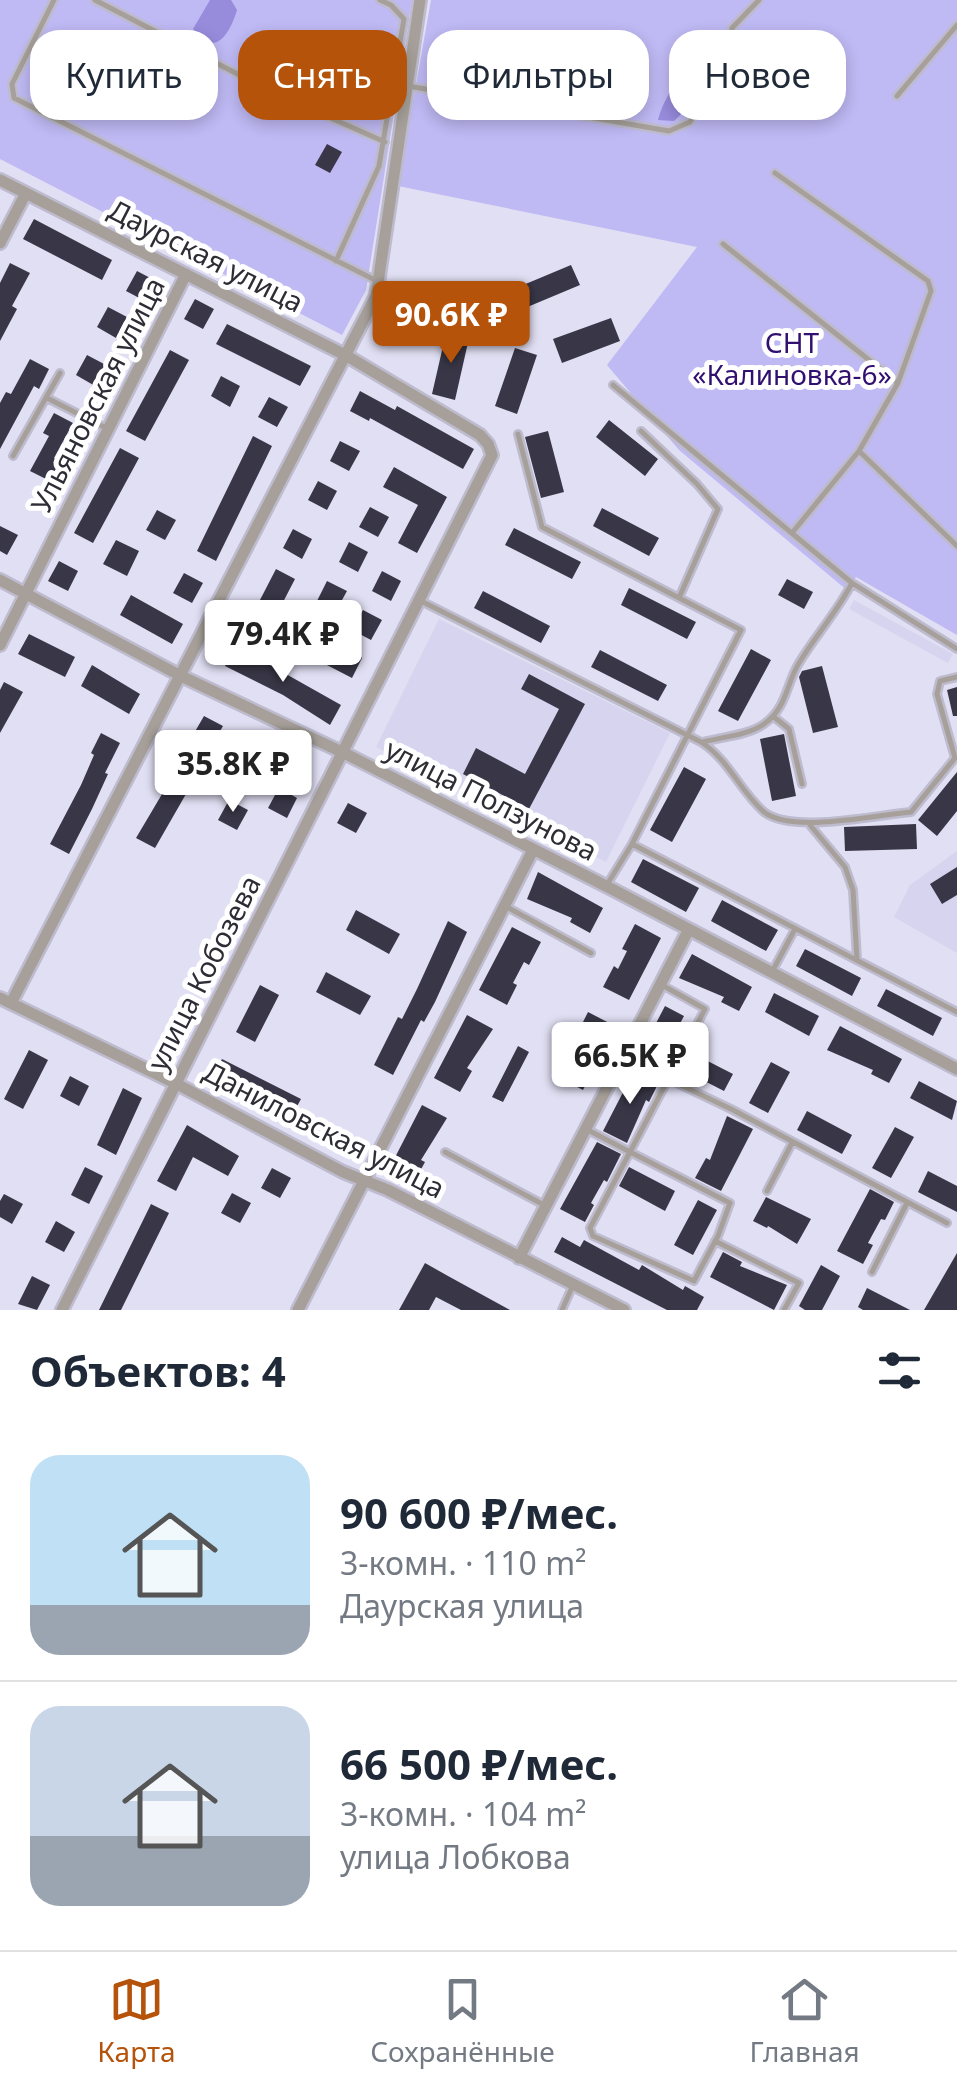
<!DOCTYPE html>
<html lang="ru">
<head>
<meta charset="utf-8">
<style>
	body { margin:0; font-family:"Noto Sans",sans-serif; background:#f2f2f3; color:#1f2937; height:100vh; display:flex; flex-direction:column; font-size:38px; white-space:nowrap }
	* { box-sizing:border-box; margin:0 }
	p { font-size:32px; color:#747a83 }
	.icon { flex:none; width:55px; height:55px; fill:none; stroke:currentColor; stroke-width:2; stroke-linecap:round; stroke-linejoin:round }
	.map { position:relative; height:1310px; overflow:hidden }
	.drawer { display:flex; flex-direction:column; background:#fff; flex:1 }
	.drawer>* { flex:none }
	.guide { position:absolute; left:30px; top:30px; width:898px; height:90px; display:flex; gap:20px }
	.price { position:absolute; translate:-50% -85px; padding:0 22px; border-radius:10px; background:#fff; color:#222; font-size:32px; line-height:65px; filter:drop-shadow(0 2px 5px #0008) }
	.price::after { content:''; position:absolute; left:50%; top:60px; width:30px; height:22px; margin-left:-15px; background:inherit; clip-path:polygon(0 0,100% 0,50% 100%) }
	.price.current { background:#b45309; color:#fff }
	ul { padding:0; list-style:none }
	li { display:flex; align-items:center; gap:30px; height:250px; padding:0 30px }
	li+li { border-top:2px solid #e0e1e3 }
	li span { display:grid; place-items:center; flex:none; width:280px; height:200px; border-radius:30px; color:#555 }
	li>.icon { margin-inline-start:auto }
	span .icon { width:120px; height:120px; fill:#fffc; stroke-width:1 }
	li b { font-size:42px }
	h2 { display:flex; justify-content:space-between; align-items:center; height:120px; padding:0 30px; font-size:42px }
	.chip { padding:0 35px; border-radius:30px; background:#fff; box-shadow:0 5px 15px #0003; font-size:35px; line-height:90px }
	.chip.current { background:#b45309; color:#fff }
	.dock { display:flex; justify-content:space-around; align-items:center; height:140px; border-top:2px solid #e0e1e3; background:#fff; font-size:28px; color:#747a83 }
	.dock a { display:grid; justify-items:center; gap:5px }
	.dock .current { color:#b45309 }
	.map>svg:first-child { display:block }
	.built { fill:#d6d4ef }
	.green { fill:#bfb9f4 }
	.water { fill:#978bdc }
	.building { fill:#393747 }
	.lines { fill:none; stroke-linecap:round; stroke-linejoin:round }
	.service-casing { stroke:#bdbbcd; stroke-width:10 }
	.minor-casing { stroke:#bdbbcd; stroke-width:16 }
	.service { stroke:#a7a09a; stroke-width:5 }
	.minor { stroke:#a7a09a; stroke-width:11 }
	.labels { text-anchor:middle; stroke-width:10; stroke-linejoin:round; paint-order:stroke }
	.street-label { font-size:28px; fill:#2e2d35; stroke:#fff }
	.park-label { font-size:28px; fill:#311070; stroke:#fff }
</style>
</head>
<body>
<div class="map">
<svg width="957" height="1310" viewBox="0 0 957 1310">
	<rect width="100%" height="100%" fill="#e1dff3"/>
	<!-- built -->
	<path class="built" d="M854 600 953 654 948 663 849 609Z
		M439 619 670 733 606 862 376 747Z
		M957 851V953L894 917 910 885Z"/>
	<!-- green -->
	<path class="green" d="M0 0H412L366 290 342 335 0 159Z
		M431 0H957V635L856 577 848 591 679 450 607 365 697 247 398 186Z"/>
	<!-- water -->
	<path class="water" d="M210 0H231L237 10C230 33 215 60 193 29Z
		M709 48 715 56C702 80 695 103 674 121L658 120C665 93 687 65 709 48Z"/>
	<!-- building -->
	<path class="building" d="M327 144 342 152 330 173 315 165Z
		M34 219 112 260 102 280 23 239Z
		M10 263 30 273 12 306 17 309 0 341V283Z
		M571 265 580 285 525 308 516 288Z
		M137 271 156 281 145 301 126 291Z
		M195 299 214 309 203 329 184 319Z
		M108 307 127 317 116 338 97 327Z
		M611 318 620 341 562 363 553 339Z
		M227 324 311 366 300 386 216 344Z
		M446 333 469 338 455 400 432 394Z
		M515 348 537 355 517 414 495 406Z
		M170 350 189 360 145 441 126 431Z
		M87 355 106 365 95 386 76 375Z
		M30 359 49 369 39 389 34 386 0 449V403L6 392 11 394Z
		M221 376 240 386 230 407 211 396Z
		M360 391 395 410 397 406 474 449 463 469 370 418 369 421 350 411Z
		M269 397 288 407 277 427 258 417Z
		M54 413 73 423 54 458 60 461 50 481 30 471 49 436 43 433Z
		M609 420 658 459 645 476 596 437Z
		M548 431 564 492 541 498 525 437Z
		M253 436 272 446 216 561 197 551Z
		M340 441 360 451 349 471 330 461Z
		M120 448 139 458 93 543 74 533Z
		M394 467 447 497 417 553 398 543 418 505 383 487Z
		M318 481 337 491 327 510 308 500Z
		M370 507 389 517 378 537 359 527Z
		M602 508 659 538 649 556 593 526Z
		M157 510 176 520 165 540 146 530Z
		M0 526 18 535 7 555 0 551Z
		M514 528 581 562 572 579 505 545Z
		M293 529 312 539 302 559 283 548Z
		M116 540 139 551 127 576 103 564Z
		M349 542 368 552 358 572 339 562Z
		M59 561 78 571 68 591 48 581Z
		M276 569 295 579 267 633 248 623Z
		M382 571 401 581 391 601 372 591Z
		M184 573 203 583 192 603 173 593Z
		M787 579 813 592 804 609 778 595Z
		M327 581 347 591 336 611 317 601Z
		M629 588 696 622 687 639 621 605Z
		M483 591 550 626 541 643 474 608Z
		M131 595 183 624 172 644 120 615Z
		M363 610 382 620 371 640 352 630Z
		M308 630 362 658 352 678 298 650Z
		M29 634 75 657 65 677 18 654Z
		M236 646 341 705 330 725 283 695 225 666Z
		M751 649 771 660 738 721 718 711Z
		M600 650 667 685 658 701 591 667Z
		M92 665 140 694 129 714 81 686Z
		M822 666 838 727 813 733 799 677 802 671Z
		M529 674 585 704 529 809 463 774 476 748 525 774 559 709 521 689Z
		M4 682 23 692 0 733V690Z
		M957 687V716H953L947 690Z
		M204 716 223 726 194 776 175 766Z
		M101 733 120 743 105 773 108 774 92 809 69 854 50 844 81 785 94 755 91 753Z
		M784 734 796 796 772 801 760 739Z
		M245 743 265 753 254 773 235 763Z
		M285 758 304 768 290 794 297 798 287 818 268 808 282 782 274 778Z
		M684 767 706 779 672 842 650 830Z
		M957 772V811L937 836 918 820Z
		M168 784 186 794 155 848 136 838Z
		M229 800 248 810 237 830 218 820Z
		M348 803 367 813 356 833 337 823Z
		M916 824 917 849 845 851 844 827Z
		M643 859 699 888 686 912 631 882Z
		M957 867V895L942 904 930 884Z
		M538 872 603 908 590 933 570 922 572 918 527 899Z
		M722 900 778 930 766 951 711 921Z
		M356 910 400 934 389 954 346 930Z
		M448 921 467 932 435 1002 424 1022 421 1020 393 1075 374 1065 398 1017 402 1019 417 989Z
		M635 924 661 938 629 1000 603 987 614 966 618 969 627 951 622 949Z
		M512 927 541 942 529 965 524 962 513 983 517 985 507 1005 479 990Z
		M805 949 861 978 852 996 796 966Z
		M692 954 752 987 739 1011 721 1002 724 997 679 978Z
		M326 972 371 996 360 1015 316 992Z
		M260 985 279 995 255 1042 236 1032Z
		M886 989 942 1018 933 1036 877 1006Z
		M774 993 819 1016 809 1036 765 1012Z
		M665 1006 684 1016 661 1060 642 1050Z
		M588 1012 615 1026 583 1090 556 1076 567 1055 572 1057 583 1037 577 1034Z
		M467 1015 493 1029 467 1068 472 1071 460 1092 434 1078Z
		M840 1026 902 1059 889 1083 871 1074 873 1070 827 1050Z
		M518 1046 529 1052 503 1102 492 1097Z
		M29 1050 48 1060 23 1109 4 1099Z
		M690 1052 733 1074 724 1091 681 1069Z
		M222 1059 301 1099 290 1119 211 1079Z
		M771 1062 790 1072 768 1113 749 1103Z
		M634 1071 658 1084 649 1102 646 1100 627 1143 603 1131Z
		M70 1076 89 1086 79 1106 60 1096Z
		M919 1081 957 1101 952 1120 910 1098Z
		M123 1088 142 1098 116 1155 97 1145Z
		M422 1105 447 1118 421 1160 425 1162 414 1182 389 1169Z
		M807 1111 852 1135 842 1154 797 1130Z
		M727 1116 753 1129 721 1191 695 1178 706 1158 710 1160Z
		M187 1125 239 1156 228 1176 193 1157 176 1191 157 1181Z
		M895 1127 914 1137 891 1178 872 1168Z
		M597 1142 621 1154 607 1182 604 1180 591 1203 594 1205 585 1222 560 1209Z
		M85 1167 103 1176 89 1204 71 1195Z
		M629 1167 675 1191 665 1211 619 1186Z
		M272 1168 291 1178 280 1198 261 1188Z
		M928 1171 957 1186V1212L918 1192Z
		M870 1189 894 1202 885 1220 881 1219 868 1243 873 1245 863 1264 837 1251Z
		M232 1193 251 1203 240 1223 221 1213Z
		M4 1194 23 1204 12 1224 0 1217V1201Z
		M766 1197 811 1219 797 1244 768 1226 767 1228 753 1221Z
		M698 1200 717 1210 693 1255 674 1245Z
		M151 1204 169 1213 121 1310H99Z
		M56 1221 75 1232 64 1252 45 1242Z
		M562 1237 580 1247 584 1240 639 1270 642 1265 683 1290 685 1286 704 1297 697 1310H667L554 1252Z
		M723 1252 742 1262 740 1266 787 1285 774 1310 710 1277Z
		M957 1253V1310H924Z
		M425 1263 448 1276 510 1310H461L436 1297 429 1310H399Z
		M821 1265 840 1276 822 1310H805L799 1306Z
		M32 1276 50 1285 37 1310 18 1304Z
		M867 1288 910 1310H863L858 1307Z"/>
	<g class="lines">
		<defs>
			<path id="service" d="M54 0 12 84 14 98 375 280
				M95 0 274 93 385 142
				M408 86 669 131 690 122 728 59 732 28 759 0
				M897 96 957 25
				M775 173 928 281 931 291 898 383 859 451 792 533
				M723 244 898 383
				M336 261 379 166 404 19 391 5 380 0
				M613 385 852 583 957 649
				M49 399 106 428
				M641 431 697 484 718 509 679 598
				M518 434 542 527 741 630 632 844 608 883
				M859 451 957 546
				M13 456 60 373
				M421 601 701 742C729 760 740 791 764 812 792 834 876 815 911 812L955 758 937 694 940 681 957 677
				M774 717 789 729 802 784
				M703 742C722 737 749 735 764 724 787 708 786 684 799 663 816 635 837 612 852 583
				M810 825 845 867 853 890 857 960
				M632 844 957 1012
				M505 906 591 953
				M773 970 795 929
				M624 1058 731 1109 947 1223
				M586 1129 630 1152 590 1228 593 1236 694 1281 718 1236 730 1203 630 1152 705 1009 662 985
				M445 1152 544 1205
				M767 1191 792 1143
				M715 1241 799 1283 784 1310
				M872 1272 907 1203
				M562 1310 573 1285"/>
			<path id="minor" d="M0 180 347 356 480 435 488 444 492 455 62 1310
				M0 243 26 193
				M0 580 181 676 344 753 606 886 957 1069
				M0 645 186 274
				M0 998 175 1083 343 1172 388 1190 624 1310
				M11 1003 376 296 420 0
				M519 1258 688 931
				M298 1310 533 850"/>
		</defs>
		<!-- service casing -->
		<use href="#service" class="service-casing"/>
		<!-- minor casing -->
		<use href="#minor" class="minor-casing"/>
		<!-- service -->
		<use href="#service" class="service"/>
		<!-- minor -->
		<use href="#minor" class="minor"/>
	</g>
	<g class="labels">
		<!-- street labels -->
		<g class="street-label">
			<text transform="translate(206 256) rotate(27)" y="10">Даурская улица</text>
			<text transform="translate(98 395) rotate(-63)" y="10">Ульяновская улица</text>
			<text transform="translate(491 800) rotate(27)" y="10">улица Ползунова</text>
			<text transform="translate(204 973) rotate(-63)" y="10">улица Кобозева</text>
			<text transform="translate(324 1130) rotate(27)" y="10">Даниловская улица</text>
		</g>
		<!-- park labels -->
		<g class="park-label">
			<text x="792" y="353">СНТ<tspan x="792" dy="32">«Калиновка-6»</tspan></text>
		</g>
	</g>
</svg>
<b class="price current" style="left:451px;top:366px">90.6K ₽</b>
<b class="price" style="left:283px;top:685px">79.4K ₽</b>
<b class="price" style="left:233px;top:815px">35.8K ₽</b>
<b class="price" style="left:630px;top:1107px">66.5K ₽</b>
<div class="guide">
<a class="chip">Купить</a>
<a class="chip current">Снять</a>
<a class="chip">Фильтры</a>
<a class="chip">Новое</a>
</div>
</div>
<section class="drawer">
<h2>Объектов: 4<svg class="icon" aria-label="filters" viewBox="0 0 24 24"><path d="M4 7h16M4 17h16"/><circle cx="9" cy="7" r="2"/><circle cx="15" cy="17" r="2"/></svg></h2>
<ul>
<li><span style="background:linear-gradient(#bfe0f5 75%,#9aa5b1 0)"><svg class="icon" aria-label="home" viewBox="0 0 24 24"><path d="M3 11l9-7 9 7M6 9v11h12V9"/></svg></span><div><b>90 600 ₽/мес.</b><p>3-комн. · 110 m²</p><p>Даурская улица</p></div></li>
<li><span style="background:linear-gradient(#c9d6e8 65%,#9aa5b1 0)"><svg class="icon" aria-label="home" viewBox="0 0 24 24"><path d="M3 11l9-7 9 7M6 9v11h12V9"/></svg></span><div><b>66 500 ₽/мес.</b><p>3-комн. · 104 m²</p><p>улица Лобкова</p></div></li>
</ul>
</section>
<nav class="dock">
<a class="current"><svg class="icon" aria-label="map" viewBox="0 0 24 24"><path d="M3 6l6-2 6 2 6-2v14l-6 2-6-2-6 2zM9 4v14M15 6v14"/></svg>Карта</a>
<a><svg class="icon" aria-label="saved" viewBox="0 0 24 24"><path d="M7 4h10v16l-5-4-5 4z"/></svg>Сохранённые</a>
<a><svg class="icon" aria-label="home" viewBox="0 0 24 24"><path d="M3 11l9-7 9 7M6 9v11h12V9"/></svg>Главная</a>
</nav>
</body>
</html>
